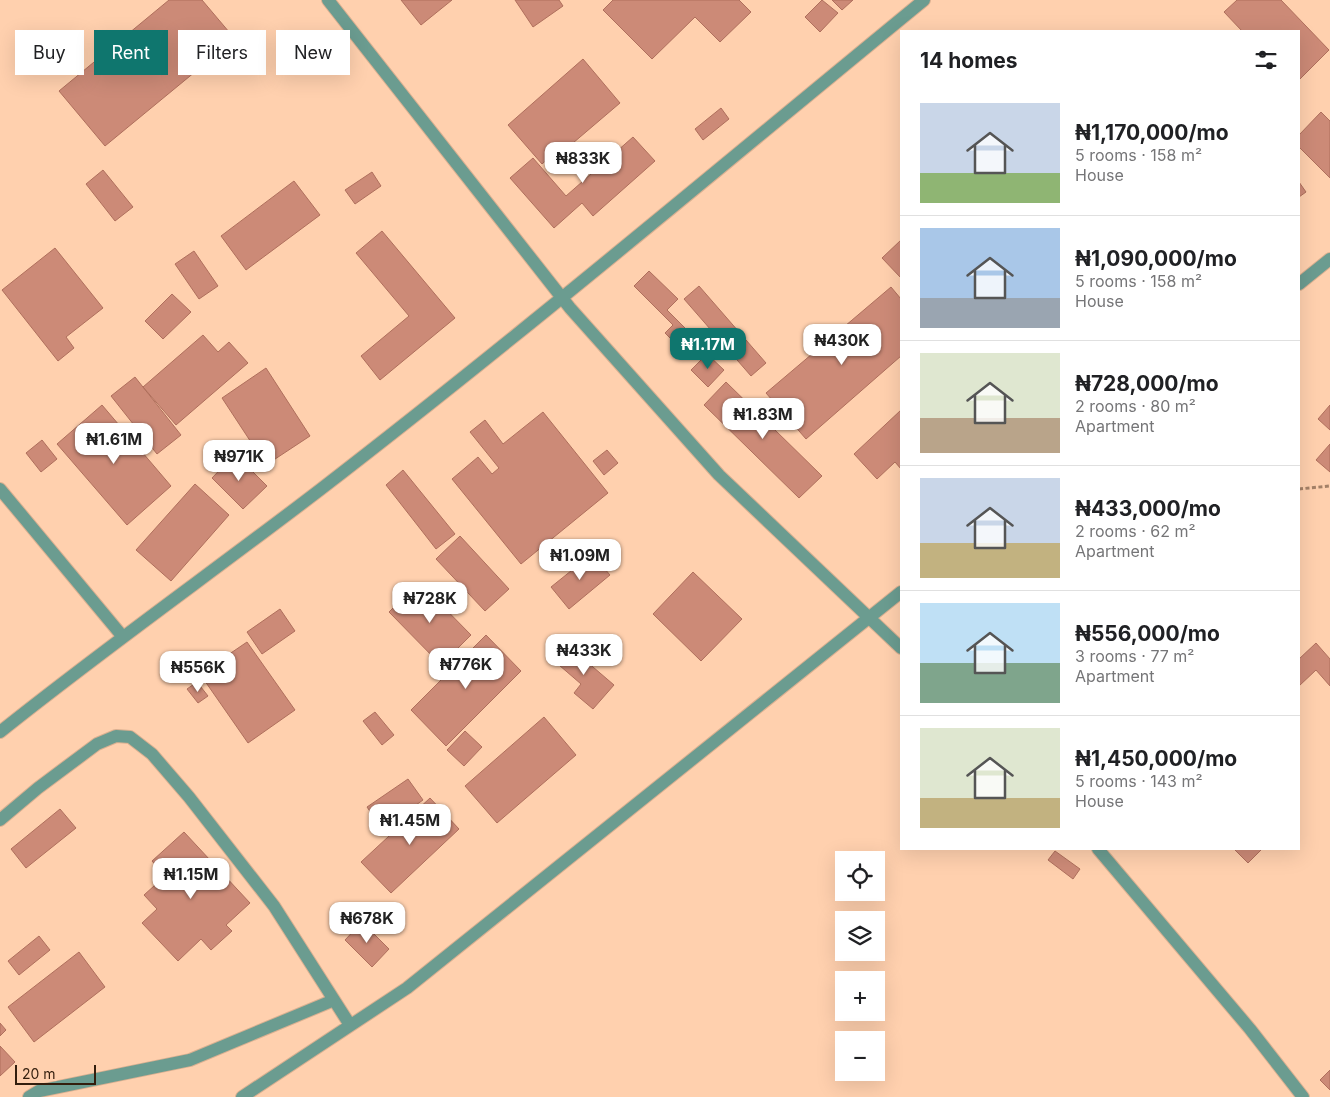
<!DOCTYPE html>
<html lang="en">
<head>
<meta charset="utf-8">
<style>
	body { margin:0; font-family:Inter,sans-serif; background:#f2f2f2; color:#202124; height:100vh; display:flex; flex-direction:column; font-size:19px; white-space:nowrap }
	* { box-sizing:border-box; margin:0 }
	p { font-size:16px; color:#757577 }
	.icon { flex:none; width:28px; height:28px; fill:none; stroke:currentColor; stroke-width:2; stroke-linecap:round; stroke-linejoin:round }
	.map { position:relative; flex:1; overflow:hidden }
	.panel { position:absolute; left:900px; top:30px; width:400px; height:820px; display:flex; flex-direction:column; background:#fff; border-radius:0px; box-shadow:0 5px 20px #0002 }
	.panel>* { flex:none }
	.hud { position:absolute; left:15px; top:30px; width:475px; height:45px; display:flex; gap:10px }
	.fabs { position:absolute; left:835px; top:851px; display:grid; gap:10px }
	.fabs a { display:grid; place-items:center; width:50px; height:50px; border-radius:0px; background:#fff; box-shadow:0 5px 20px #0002; font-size:25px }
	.scale { position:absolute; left:15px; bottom:12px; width:81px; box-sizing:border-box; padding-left:5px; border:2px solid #331e0d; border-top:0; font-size:14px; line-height:18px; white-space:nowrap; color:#331e0d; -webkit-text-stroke:4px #ffd0ae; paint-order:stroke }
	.price { position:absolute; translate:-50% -42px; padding:0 11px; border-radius:10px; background:#fff; color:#222; font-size:16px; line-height:32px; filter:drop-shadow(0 1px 2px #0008) }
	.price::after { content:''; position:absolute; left:50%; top:30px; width:15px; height:11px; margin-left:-8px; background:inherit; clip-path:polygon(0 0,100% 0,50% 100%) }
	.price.selected { background:#0f766e; color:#fff }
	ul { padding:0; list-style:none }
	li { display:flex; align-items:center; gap:15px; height:125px; padding:0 20px }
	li+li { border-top:1px solid #e0e0e0 }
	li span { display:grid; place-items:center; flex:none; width:140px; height:100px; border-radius:0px; color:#555 }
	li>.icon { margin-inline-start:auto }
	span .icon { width:60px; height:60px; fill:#fffc; stroke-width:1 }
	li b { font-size:21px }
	h2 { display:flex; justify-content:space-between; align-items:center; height:60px; padding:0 20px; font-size:21px }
	.chip { padding:0 18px; border-radius:0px; background:#fff; box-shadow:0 5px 20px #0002; font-size:18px; line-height:45px }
	.chip.selected { background:#0f766e; color:#fff }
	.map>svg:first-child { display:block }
	.building { fill:#cc8a77; stroke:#af6f5c }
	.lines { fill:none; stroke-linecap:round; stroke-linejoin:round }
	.street-casing { stroke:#dab091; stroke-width:14 }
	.path { stroke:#a48167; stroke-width:3; stroke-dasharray:4 2.5; stroke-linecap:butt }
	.street { stroke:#6b9c90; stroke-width:12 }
</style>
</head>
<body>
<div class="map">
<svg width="1330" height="1097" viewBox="0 0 1330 1097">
	<rect width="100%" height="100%" fill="#ffd0ae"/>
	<!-- building -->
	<path class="building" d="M169 0H202L235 39 105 146 59 91Z
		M401 0H452L421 25Z
		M515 0H559L563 6 533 27Z
		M613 0H739L751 12 720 42 695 17 652 59 603 10Z
		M822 0 838 13 820 32 805 17Z
		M832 0H853L842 10Z
		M1237 0H1281L1329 50 1299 80V31H1242L1224 12Z
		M583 59 620 103 573 143 582 152 564 167 553 154 542 164 508 125Z
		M721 108 729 119 703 140 695 129Z
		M1321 112 1330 121V178L1299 147V135Z
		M633 137 655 161 593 216 582 203 554 228 510 178 533 158 566 196Z
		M103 170 133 207 115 221 86 184Z
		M372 172 381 186 355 204 345 190Z
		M294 181 320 215 246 270 221 236Z
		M1299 182 1306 192 1299 197Z
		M382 231 455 318 380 380 361 356 409 316 356 253Z
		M901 240V278L882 258Z
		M55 248 103 308 66 337 74 348 58 361 2 290Z
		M194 251 218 286 199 299 175 264Z
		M649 271 678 299 667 310 704 347 691 359 665 333 673 325 634 286Z
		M699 286 766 363 751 376 684 299Z
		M891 287 901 299V356L806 439 766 393Z
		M172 294 191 312 163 339 145 321Z
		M203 335 218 352 229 342 248 363 176 425 143 387Z
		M707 354 724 370 708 387 691 370Z
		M266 368 310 436 266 465 222 398Z
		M135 377 181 435 157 454 111 396Z
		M726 382 822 476 799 498 704 405Z
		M102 405 171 486 127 525 57 444Z
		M1330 405V430L1318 419Z
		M901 410V469L895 462 877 479 854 454Z
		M543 412 608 493 521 564 452 479 478 457 492 474 499 468 470 432 485 420 503 444Z
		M42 440 57 459 41 472 26 453Z
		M1330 444V472L1316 460Z
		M607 450 618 463 604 475 593 461Z
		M235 454 267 486 243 509 212 478Z
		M403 470 455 534 436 549 386 485Z
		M195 484 229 515 171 581 136 550Z
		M460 536 509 589 485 611 436 559Z
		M592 554 610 575 569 609 551 587Z
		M693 572 742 619 701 661 653 614Z
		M419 582 471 635 441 665 389 612Z
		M280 609 295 631 262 654 247 632Z
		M486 635 521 671 446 746 411 710Z
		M247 642 295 710 248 743 200 674Z
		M565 643 614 685 593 709 574 693 581 684 552 659Z
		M1316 643 1330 659V686L1316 670 1299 686V659Z
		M197 682 208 696 198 703 187 689Z
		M375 712 394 735 382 745 363 721Z
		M544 717 576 755 497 823 465 786Z
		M465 731 482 747 464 766 447 750Z
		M408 779 423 800 382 829 367 807Z
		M430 798 459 829 391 893 361 862Z
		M60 809 76 828 26 868 11 849Z
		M184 832 250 903 226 925 232 931 211 950 201 939 178 961 142 923 157 909 144 895 165 876 152 861Z
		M1234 849H1262L1248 863Z
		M1055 851 1080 869 1073 879 1048 860Z
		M362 922 389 949 372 967 345 940Z
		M39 936 50 950 19 975 8 961Z
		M79 952 105 987 34 1042 8 1007Z
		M0 1023 6 1030 0 1036Z
		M0 1046 15 1062 0 1076Z
		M1330 1070V1090L1320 1080Z"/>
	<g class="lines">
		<defs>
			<path id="street" d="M328 0 570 308 719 475 901 648
				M1299 284 1330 259
				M0 489 123 637
				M0 732C105 648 214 571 321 489 526 331 724 164 924 0
				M0 820 38 788 97 744 116 736 130 737 152 754 189 797 274 906 350 1025
				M1098 849 1250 1029 1303 1097
				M29 1097 39 1091 190 1060 334 1000
				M242 1097 407 988 901 592"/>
		</defs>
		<!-- street casing -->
		<use href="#street" class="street-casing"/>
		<!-- path -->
		<path class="path" d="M1299 489 1330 486"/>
		<!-- street -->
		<use href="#street" class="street"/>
	</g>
</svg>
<div class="fabs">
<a><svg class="icon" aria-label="locate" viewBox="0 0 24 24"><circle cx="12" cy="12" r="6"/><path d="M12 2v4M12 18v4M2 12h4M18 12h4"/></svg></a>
<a><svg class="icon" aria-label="layers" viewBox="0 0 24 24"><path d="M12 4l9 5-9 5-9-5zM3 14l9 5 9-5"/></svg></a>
<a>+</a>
<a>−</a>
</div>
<div class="scale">20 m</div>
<b class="price" style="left:583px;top:184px">₦833K</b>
<b class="price" style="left:842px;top:366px">₦430K</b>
<b class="price selected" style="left:708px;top:370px">₦1.17M</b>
<b class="price" style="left:763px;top:440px">₦1.83M</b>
<b class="price" style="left:114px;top:465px">₦1.61M</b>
<b class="price" style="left:239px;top:482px">₦971K</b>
<b class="price" style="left:580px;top:581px">₦1.09M</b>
<b class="price" style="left:430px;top:624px">₦728K</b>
<b class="price" style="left:584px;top:676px">₦433K</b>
<b class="price" style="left:466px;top:690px">₦776K</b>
<b class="price" style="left:198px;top:693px">₦556K</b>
<b class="price" style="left:410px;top:846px">₦1.45M</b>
<b class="price" style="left:191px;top:900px">₦1.15M</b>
<b class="price" style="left:367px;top:944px">₦678K</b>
<div class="hud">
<a class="chip">Buy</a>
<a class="chip selected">Rent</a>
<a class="chip">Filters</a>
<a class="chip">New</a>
</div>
<section class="panel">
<h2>14 homes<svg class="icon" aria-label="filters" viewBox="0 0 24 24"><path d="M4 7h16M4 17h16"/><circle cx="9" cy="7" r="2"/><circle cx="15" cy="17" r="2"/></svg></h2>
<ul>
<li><span style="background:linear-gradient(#c9d6e8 70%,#8fb573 0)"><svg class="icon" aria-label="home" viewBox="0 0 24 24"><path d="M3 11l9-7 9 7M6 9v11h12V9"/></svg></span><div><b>₦1,170,000/mo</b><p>5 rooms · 158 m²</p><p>House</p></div></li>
<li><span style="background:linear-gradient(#a9c7e8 70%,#9aa5b1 0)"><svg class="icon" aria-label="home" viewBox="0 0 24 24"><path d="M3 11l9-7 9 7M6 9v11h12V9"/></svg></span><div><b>₦1,090,000/mo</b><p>5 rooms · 158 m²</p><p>House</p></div></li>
<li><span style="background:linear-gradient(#dfe7d0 65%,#b9a48a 0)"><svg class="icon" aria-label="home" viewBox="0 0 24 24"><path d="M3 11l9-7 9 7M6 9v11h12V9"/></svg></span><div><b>₦728,000/mo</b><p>2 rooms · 80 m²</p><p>Apartment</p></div></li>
<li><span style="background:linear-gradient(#c9d6e8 65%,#c2b280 0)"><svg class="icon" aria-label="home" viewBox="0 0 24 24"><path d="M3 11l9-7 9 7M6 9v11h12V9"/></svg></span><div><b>₦433,000/mo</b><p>2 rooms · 62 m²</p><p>Apartment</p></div></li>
<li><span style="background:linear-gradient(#bfe0f5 60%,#7fa58c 0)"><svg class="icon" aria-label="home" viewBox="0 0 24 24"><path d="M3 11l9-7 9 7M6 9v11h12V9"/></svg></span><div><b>₦556,000/mo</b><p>3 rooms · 77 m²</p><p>Apartment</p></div></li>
<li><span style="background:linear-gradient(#dfe7d0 70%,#c2b280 0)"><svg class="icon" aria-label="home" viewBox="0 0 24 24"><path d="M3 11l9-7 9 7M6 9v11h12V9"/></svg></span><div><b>₦1,450,000/mo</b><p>5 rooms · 143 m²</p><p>House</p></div></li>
</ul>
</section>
</div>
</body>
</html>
